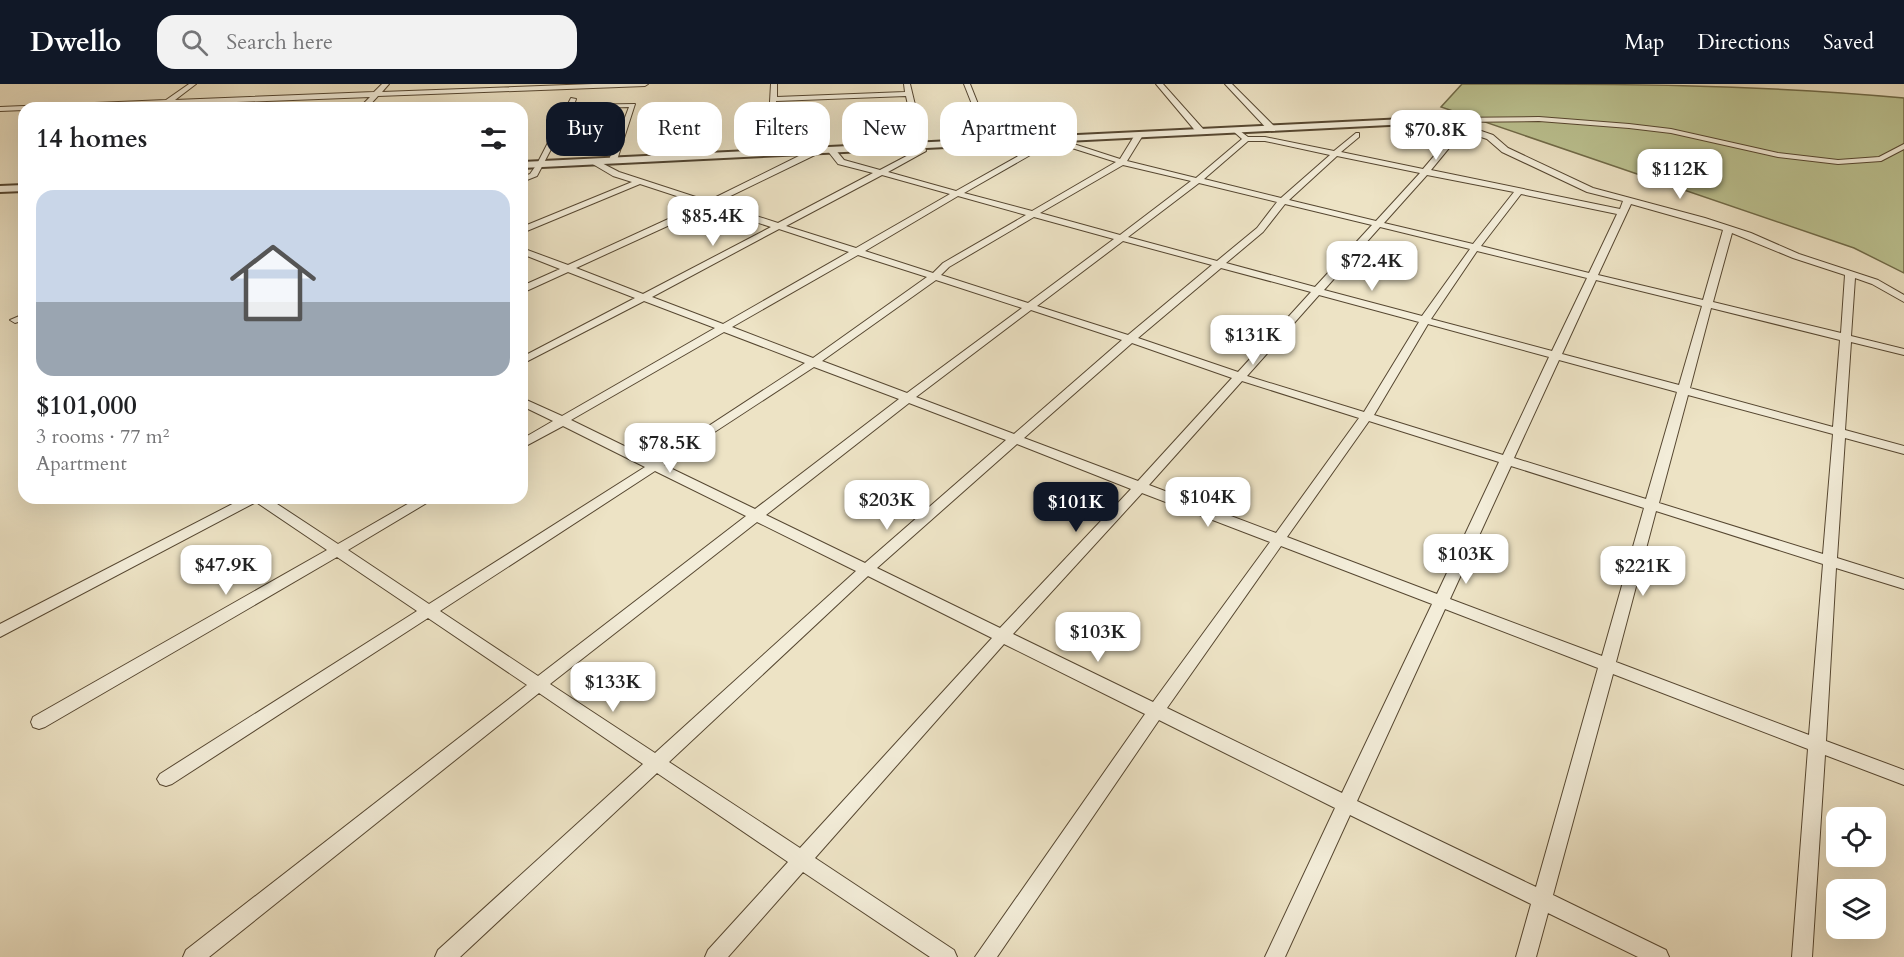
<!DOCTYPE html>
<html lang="en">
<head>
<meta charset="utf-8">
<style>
	body { margin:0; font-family:Cardo,serif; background:#f2f2f2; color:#202124; height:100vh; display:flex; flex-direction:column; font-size:22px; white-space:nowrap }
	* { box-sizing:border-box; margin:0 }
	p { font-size:20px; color:#757577 }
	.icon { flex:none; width:33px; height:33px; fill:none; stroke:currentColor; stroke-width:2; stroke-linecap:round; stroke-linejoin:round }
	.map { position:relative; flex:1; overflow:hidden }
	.drawer { position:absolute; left:18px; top:18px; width:510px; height:402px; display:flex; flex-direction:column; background:#fff; border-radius:18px; box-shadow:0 6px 24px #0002 }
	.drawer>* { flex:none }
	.hud { position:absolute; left:546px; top:18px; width:570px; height:54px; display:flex; gap:12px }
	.tools { position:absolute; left:1826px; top:723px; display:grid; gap:12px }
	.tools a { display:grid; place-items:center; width:60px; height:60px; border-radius:12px; background:#fff; box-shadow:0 6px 24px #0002; font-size:30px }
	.price { position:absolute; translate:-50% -51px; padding:0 14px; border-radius:12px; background:#fff; color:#222; font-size:20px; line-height:39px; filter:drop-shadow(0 2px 3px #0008) }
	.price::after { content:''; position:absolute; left:50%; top:36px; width:18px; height:14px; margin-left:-9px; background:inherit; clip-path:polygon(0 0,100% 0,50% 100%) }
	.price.active { background:#111827; color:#fff }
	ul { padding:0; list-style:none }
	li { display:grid; align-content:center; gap:12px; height:318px; padding:0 18px }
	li+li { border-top:2px solid #e0e0e0 }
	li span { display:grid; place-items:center; height:186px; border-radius:18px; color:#555 }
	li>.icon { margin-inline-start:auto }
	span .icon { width:108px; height:108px; fill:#fffc; stroke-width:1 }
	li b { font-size:26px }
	h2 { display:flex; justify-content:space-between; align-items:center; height:72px; padding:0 18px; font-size:26px }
	.tag { padding:0 21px; border-radius:18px; background:#fff; box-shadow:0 6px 24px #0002; font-size:21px; line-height:54px }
	.tag.active { background:#111827; color:#fff }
	header { display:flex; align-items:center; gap:36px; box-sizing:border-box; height:84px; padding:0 30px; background:#111827; color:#fff }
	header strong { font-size:28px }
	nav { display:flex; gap:33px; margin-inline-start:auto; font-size:21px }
	.search { width:420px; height:54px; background:#f2f2f2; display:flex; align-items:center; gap:15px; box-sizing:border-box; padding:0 21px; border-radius:18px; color:#757577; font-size:22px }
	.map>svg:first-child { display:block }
	.green { fill:#bcc392; stroke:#706b49; stroke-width:1.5 }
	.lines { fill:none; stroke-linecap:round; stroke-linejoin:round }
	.minor-casing { stroke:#564731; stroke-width:2 }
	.tertiary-casing { stroke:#564731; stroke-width:4 }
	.minor { fill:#f3edd9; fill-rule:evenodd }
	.tertiary { fill:#f3edd9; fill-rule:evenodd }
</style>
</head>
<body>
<header>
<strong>Dwello</strong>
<div class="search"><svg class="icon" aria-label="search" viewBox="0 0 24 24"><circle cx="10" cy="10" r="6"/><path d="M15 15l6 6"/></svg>Search here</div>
<nav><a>Map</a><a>Directions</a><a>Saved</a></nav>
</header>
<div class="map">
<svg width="1904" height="873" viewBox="0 0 1904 873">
	<rect width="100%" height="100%" fill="#ede3c5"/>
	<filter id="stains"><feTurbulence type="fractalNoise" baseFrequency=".00333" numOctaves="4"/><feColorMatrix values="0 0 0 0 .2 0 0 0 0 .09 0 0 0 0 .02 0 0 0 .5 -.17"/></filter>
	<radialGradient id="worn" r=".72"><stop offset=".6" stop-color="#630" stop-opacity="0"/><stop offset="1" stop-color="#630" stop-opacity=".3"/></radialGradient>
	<!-- green -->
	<path class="green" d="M1462 0C1609 0 1757 0 1904 14V189L1854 164 1441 23Z"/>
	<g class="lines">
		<defs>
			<path id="minor" d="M189 0H196L175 16 374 8 382 0H389L382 8 593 0H648L645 2 378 12 367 24H359L370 13 80 24H24V26L0 27V23L166 16Z
				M771 0H777V13L905 8 904 0H910L926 67 888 88 956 107 1052 53 1120 75 1136 49H1142L1143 51 1127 77 1196 94 1242 55 1232 46 1236 44 1248 53H1265L1334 67 1356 49H1359V53L1341 68 1423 85 1457 45 1443 38 1442 36 1446 34 1539 33 1629 40 1671 45 1778 69 1838 76 1879 73 1904 60V65L1881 77 1838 80 1778 73 1671 49 1629 44 1539 37 1455 38 1493 51 1508 64 1593 104 1705 134 1751 149 1799 170 1878 196 1904 211V218L1872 200 1855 194 1851 252 1904 265V271L1851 258 1845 346 1904 362V370L1845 354 1837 474 1904 495V505L1836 484 1826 657 1904 686V701L1825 671 1812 873H1792L1808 665 1613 590 1553 811 1666 866 1669 873H1638L1548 829 1536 873H1516L1531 820 1350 731 1285 873H1265L1335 724 1159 636 997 873H975L1145 630 1004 560 815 774 954 866 957 873H930L803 788 728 873H705L708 866 788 778 657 689 460 873H435L438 866 643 680 539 609 209 873H183L186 866 527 601 428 534 172 700 166 702 160 700 157 695 160 690 417 527 337 473 45 643 39 645 33 643 31 638 33 633 327 466 256 418 0 553V540L244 414H268L338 460 418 414H435L348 466 429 520 645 383 563 342 522 364V355L553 337 522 322V314L562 332 715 244 644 217 522 280V273L635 214 568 188 522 209V202L560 185 522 170V164L568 181 701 120 640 100 522 149V143L632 98 613 92 591 79 590 77 594 75 619 88 708 117 813 65H819V69L716 119 778 139 873 89 838 80 827 66 828 64H834L844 76 880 86 918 66 906 12 776 17 774 69 767 71ZM1463 47 1487 55 1502 68 1587 108 1623 117 1620 125 1431 86ZM1248 57H1265L1330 71 1281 114 1204 95ZM1053 58 1116 78 1032 127 964 109ZM1337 72 1420 89 1376 137 1289 116ZM1123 81 1191 97 1120 151 1040 129ZM882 91 950 110 856 164 786 142ZM1427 91 1514 108 1473 160 1384 139ZM1199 99 1277 118 1257 144 1217 177 1128 153ZM1521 110 1617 130 1589 189 1481 162ZM958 112 1026 131 943 179 933 189 865 167ZM1285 120 1372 141 1315 203 1226 179 1263 148ZM1631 120 1723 146 1703 216 1598 191ZM709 123 771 143 643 210 576 184ZM1034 133 1114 155 1028 219 941 191 949 183ZM1380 143 1470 165 1422 232 1324 206ZM779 145 849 168 723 240 652 213ZM1732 149 1793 174 1845 191 1841 249 1713 218ZM1123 157 1212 181 1128 251 1037 222ZM1477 167 1587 194 1552 267 1431 235ZM858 171 927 193 813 274 732 243ZM1221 184 1311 208 1238 288 1138 254ZM936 196 1022 224 907 309 822 277ZM1596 196 1702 222 1679 301 1562 270ZM1319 211 1419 238 1364 328 1247 292ZM1711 224 1840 256 1833 343 1690 304ZM1031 226 1122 256 1014 350 916 313ZM1428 240 1549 273 1503 371 1374 331ZM724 248 805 279 655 377 571 336ZM1132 259 1232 294 1138 397 1024 354ZM1559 276 1677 308 1646 415 1514 374ZM814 283 899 315 755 425 664 381ZM1242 297 1359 334 1276 449 1149 401ZM1688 311 1833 350 1823 470 1659 419ZM909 319 1006 356 865 479 766 431ZM1369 337 1499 378 1437 510 1287 453ZM1017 360 1131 405 1000 544 877 484ZM1511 382 1644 424 1602 572 1450 515ZM655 387 746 432 538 592 440 527ZM1142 409 1270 458 1153 618 1013 550ZM1656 427 1823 480 1809 651 1616 578ZM757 438 856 487 655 669 550 600ZM1281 462 1432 520 1342 709 1167 624ZM868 492 992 554 800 764 669 678ZM1445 525 1598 584 1536 803 1357 717Z
				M964 0H970L994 60 987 58Z
				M1156 0H1163L1204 46V50H1198Z
				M1225 0H1232L1275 43V47H1269Z
				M571 14 576 15 574 21 635 20 617 76 613 78 609 76 629 23 572 25 537 92 522 98V93L530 90 537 80Z
				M24 230V236L15 239 10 236Z"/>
			<path id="tertiary" d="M1446 33 1449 34V38L522 84V78Z
				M24 101V107L0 108V102Z"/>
		</defs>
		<!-- minor casing -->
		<use href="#minor" class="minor-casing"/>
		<!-- tertiary casing -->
		<use href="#tertiary" class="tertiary-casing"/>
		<!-- minor -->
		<use href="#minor" class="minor"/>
		<!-- tertiary -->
		<use href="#tertiary" class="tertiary"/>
	</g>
	<rect width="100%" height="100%" filter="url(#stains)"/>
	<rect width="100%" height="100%" fill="url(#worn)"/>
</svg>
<div class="tools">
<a><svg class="icon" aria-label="locate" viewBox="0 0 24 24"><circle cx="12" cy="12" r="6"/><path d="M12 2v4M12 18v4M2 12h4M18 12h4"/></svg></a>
<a><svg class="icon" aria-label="layers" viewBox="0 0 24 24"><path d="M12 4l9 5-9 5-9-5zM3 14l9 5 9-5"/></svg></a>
</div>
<b class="price" style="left:1436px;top:77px">$70.8K</b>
<b class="price" style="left:1680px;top:116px">$112K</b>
<b class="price" style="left:713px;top:163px">$85.4K</b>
<b class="price" style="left:1372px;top:208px">$72.4K</b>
<b class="price" style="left:1253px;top:282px">$131K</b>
<b class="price" style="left:670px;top:390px">$78.5K</b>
<b class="price" style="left:1208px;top:444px">$104K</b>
<b class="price" style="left:887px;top:447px">$203K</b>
<b class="price active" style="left:1076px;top:449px">$101K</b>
<b class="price" style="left:1466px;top:501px">$103K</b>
<b class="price" style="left:226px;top:512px">$47.9K</b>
<b class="price" style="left:1643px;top:513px">$221K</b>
<b class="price" style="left:1098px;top:579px">$103K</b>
<b class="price" style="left:613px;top:629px">$133K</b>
<div class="hud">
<a class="tag active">Buy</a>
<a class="tag">Rent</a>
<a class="tag">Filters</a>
<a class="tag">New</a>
<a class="tag">Apartment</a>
</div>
<section class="drawer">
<h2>14 homes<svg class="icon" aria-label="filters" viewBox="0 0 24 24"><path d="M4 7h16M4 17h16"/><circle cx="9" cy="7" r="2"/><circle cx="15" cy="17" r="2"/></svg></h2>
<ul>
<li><span style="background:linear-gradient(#c9d6e8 60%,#9aa5b1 0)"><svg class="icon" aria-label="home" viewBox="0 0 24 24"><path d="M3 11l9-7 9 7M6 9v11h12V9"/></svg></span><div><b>$101,000</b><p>3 rooms · 77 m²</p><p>Apartment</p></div></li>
</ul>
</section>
</div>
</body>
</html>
